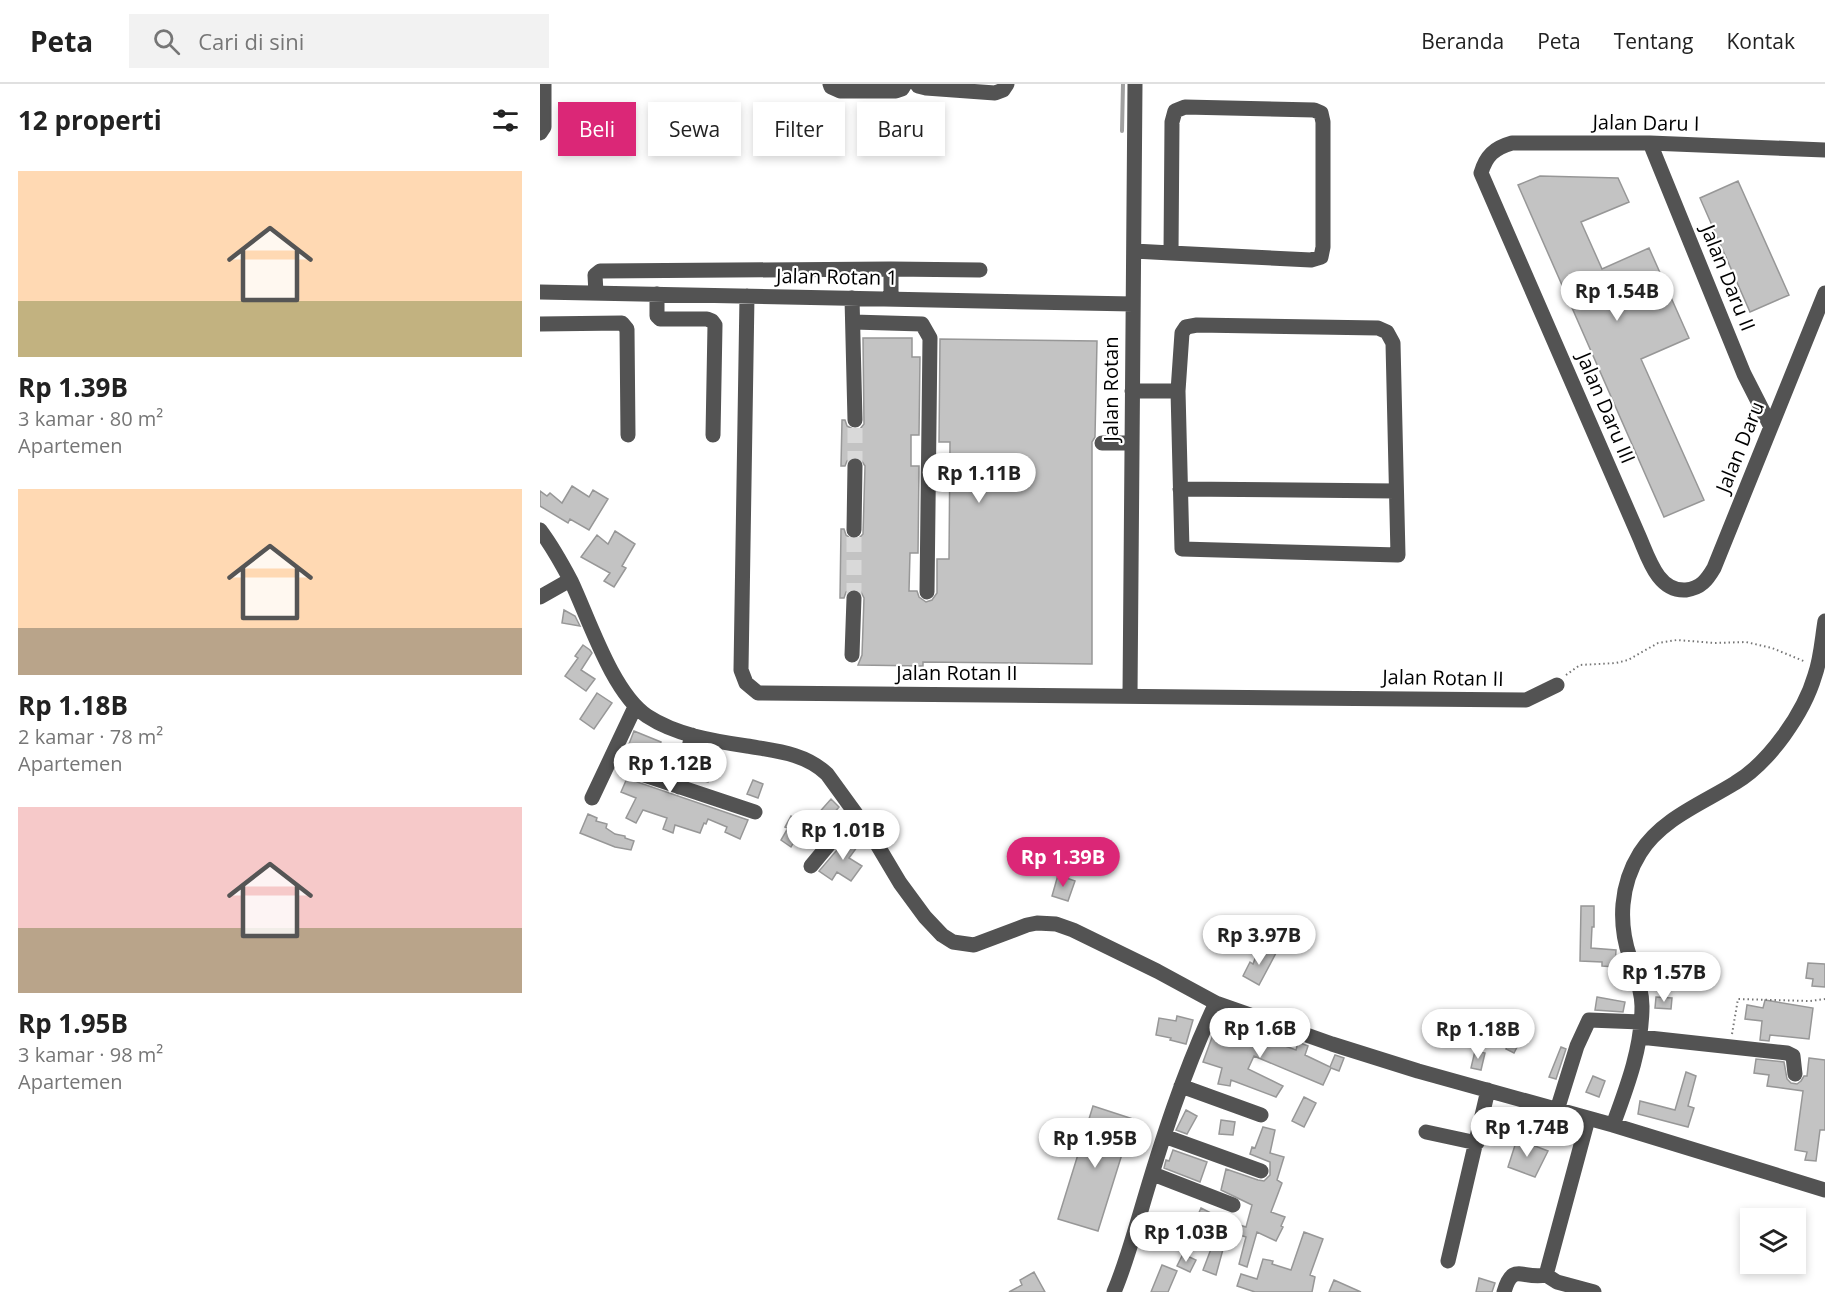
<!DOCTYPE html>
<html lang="id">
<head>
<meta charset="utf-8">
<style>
	body { margin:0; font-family:"Open Sans",sans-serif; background:#f2f2f2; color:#222; height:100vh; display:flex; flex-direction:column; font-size:22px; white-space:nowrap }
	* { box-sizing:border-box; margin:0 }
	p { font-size:20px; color:#767676 }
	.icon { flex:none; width:33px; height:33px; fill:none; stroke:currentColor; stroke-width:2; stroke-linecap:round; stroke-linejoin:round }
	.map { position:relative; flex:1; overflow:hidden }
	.side { display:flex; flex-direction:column; background:#fff; width:540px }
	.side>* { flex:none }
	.guide { position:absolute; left:18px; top:18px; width:570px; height:54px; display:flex; gap:12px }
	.controls { position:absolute; left:1200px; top:1124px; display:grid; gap:12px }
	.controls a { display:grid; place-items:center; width:66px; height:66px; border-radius:0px; background:#fff; box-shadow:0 3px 9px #0003; font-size:30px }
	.price { position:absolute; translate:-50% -51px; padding:0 14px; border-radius:21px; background:#fff; color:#222; font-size:20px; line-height:39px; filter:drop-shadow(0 2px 3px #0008) }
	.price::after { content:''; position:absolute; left:50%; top:36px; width:18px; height:14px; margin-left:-9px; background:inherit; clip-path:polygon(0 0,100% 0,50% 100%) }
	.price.on { background:#db2777; color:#fff }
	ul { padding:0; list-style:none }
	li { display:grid; align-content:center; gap:12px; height:318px; padding:0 18px }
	li span { display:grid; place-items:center; height:186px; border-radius:0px; color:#555 }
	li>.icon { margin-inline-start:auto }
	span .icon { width:108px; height:108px; fill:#fffc; stroke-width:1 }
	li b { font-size:26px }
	h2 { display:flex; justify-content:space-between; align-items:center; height:72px; padding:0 18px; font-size:26px }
	.tag { padding:0 21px; border-radius:0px; background:#fff; box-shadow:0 3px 9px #0003; font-size:21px; line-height:54px }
	.tag.on { background:#db2777; color:#fff }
	header { display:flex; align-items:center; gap:36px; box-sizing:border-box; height:84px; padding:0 30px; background:#fff; border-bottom:2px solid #e0e0e0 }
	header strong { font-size:28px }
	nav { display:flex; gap:33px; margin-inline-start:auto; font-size:21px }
	.search { width:420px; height:54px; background:#f2f2f2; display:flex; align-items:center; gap:15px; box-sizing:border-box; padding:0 21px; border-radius:0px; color:#767676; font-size:22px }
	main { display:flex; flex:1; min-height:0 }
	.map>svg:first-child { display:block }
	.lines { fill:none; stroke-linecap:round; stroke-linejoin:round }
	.stream { stroke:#a1a1a1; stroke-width:4 }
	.building { fill:#c3c3c3; stroke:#979797; stroke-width:1.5 }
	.minor-tunnel { stroke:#d9d9d9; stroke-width:15; stroke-dasharray:15 8; stroke-linecap:butt }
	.path { stroke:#757575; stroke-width:2; stroke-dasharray:1.5 3; stroke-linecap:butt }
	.minor { stroke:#535353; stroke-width:15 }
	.labels { text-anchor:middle; stroke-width:4.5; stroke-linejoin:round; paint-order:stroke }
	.street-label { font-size:20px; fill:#000; stroke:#fff }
</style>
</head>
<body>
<header>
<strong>Peta</strong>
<div class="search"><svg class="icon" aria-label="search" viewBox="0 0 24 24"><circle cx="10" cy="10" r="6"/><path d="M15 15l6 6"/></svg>Cari di sini</div>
<nav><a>Beranda</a><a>Peta</a><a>Tentang</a><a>Kontak</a></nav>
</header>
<main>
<section class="side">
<h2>12 properti<svg class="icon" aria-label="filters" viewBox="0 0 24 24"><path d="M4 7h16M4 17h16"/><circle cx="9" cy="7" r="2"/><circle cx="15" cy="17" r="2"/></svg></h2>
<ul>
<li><span style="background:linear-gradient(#ffd9b3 70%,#c2b280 0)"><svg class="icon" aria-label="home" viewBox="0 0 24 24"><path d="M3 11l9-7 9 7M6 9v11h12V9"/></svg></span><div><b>Rp 1.39B</b><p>3 kamar · 80 m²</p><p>Apartemen</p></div></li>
<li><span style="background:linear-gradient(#ffd9b3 75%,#b9a48a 0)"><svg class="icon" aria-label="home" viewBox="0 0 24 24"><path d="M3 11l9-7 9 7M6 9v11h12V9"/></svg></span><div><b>Rp 1.18B</b><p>2 kamar · 78 m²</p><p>Apartemen</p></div></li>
<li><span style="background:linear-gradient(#f6c9c9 65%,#b9a48a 0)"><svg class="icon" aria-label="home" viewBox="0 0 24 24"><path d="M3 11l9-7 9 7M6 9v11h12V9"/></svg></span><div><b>Rp 1.95B</b><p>3 kamar · 98 m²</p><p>Apartemen</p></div></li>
</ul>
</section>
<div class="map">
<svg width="1285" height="1208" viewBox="0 0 1285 1208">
	<rect width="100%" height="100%" fill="#fff"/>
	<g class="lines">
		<!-- stream -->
		<path class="stream" d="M582 47 583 0"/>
	</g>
	<!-- building -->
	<path class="building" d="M1000 92 1078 94 1089 118 1041 138 1062 185 1109 164 1149 254 1101 275 1164 416 1124 433 978 101Z
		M1198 97 1249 211 1210 228 1160 114Z
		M323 254H372V273H380L379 351H371V382H379L378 469H370L369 507H377L379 513 386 518 392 516 397 509V475H409L410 358H399L400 255 557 257 555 353 552 358V580L383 578V582L318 581 322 571 324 514 320 506 314 504 306 508 304 514H300L301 445H304L306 451 313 456 318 455 323 450 325 382 320 374 315 372 307 377 305 382H301L302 336H305L307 342 315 346 320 345 324 340Z
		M32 402 49 413 53 406 68 415 49 446 30 435 28 439 0 422V407L7 412 10 409 22 419Z
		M75 447 95 460 82 482 86 484 74 503 64 497 70 489 41 473 57 451 68 460Z
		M24 526 35 532 40 542 22 539Z
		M43 561 50 566 52 569 41 586 55 595 46 607 25 592 38 574 35 572Z
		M57 609 72 619 54 645 40 635Z
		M94 647 121 658 118 667 137 671 133 688 101 682 95 688 97 698 208 736 200 755 185 748 187 743 168 735 166 740 164 739 160 749 135 741 133 749 123 745 127 734 103 726 96 739 86 734 96 714 81 708 98 669 87 665Z
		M158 672 174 676 168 698 152 693Z
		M213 696 223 700 218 714 207 710Z
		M291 715 299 723 293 730 298 734 288 746 282 741 268 756 259 749 251 763 241 756 248 744 245 743 251 732 268 741Z
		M48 730 57 734 56 737 67 740 66 744 75 750 85 752V754L94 757 91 766 75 763 40 749Z
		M309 752 320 759 309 774 322 782 311 797 297 788 292 796 279 787Z
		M518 791 535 797 528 817 512 812Z
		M1041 822H1054V843H1052L1051 864 1076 866 1075 883 1062 882V878L1040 877Z
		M719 864 736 869 719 901 703 892 710 878 713 880Z
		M1268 879 1285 880V903L1272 902 1273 895 1266 894Z
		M1057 913 1085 918 1083 928 1055 926Z
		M1116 913 1132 914 1131 925 1115 924Z
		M1225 916 1273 924 1269 955 1230 951 1229 957 1220 956 1222 937 1205 935 1207 921 1223 924Z
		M637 932 653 936 646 960 630 956 631 954 616 951 619 934 636 937Z
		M981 936 989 940 974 969 966 965Z
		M678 937 756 966 758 958 768 962 765 971 790 983 795 971 804 974 799 987 791 984 783 1001 714 972 708 985 743 1002 736 1013 691 996 690 1002 678 1000 682 984 663 978Z
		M1021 963 1026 965 1016 995 1009 993Z
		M935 967 945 969 941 986 931 984Z
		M1269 974 1285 976V1046H1280L1276 1077 1265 1076 1267 1068 1255 1066 1263 1007 1227 1002 1229 991 1214 989 1216 975 1244 978 1247 995 1251 999 1257 1000 1261 997 1264 992H1267Z
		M1146 988 1156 992 1148 1022 1154 1024 1148 1043 1098 1030 1100 1017 1135 1026Z
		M1053 992 1065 997 1059 1013 1046 1008Z
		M764 1013 776 1019 764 1043 752 1037Z
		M553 1022 593 1035 558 1147 518 1135Z
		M646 1026 657 1032 647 1050 636 1046Z
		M968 1026 979 1030 972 1050 961 1046Z
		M681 1036 695 1038 693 1051 679 1050Z
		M723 1043 735 1046 730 1069 744 1073 737 1096 742 1099 731 1128 745 1133 741 1142 743 1143 736 1157 717 1148 707 1183 699 1180 706 1153 688 1147 676 1191 663 1186 671 1165 677 1134 706 1143 712 1121 681 1106 686 1085 718 1096 724 1097 730 1091V1078L710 1070 712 1063 715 1064Z
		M977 1055 1008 1067 995 1093 968 1083Z
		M633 1066 667 1078 660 1098 624 1084 626 1076 629 1077Z
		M661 1124 675 1131 671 1139 657 1133Z
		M764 1148 783 1155 770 1191 775 1193 772 1208H715L697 1202 701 1190 717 1195 723 1175 733 1177 732 1180 751 1186Z
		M643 1170 656 1176 650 1188 637 1182Z
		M622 1181 637 1187 628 1208H611Z
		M494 1188 505 1208H469L482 1201 480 1196Z
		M939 1194 955 1199 952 1208H936Z
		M794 1196 821 1208H789Z"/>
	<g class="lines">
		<!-- minor-tunnel -->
		<path class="minor-tunnel" d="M315 382V336
			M314 514V446"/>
		<!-- path -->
		<path class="path" d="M1026 591 1040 581 1076 579 1088 576 1118 559 1137 556 1175 559 1206 558 1232 564 1266 578
			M1192 950 1198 915 1270 917 1285 915"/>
		<!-- minor -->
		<path class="minor" d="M290 0 291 3 300 7H356L362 5 365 0
			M377 0 378 2 386 4 455 9 463 6 467 0
			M0 49 4 43V0
			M1110 59 1204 290 1231 343
			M1285 66 1110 59H972C954 64 946 72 941 89L1098 450C1108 472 1117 508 1146 506 1161 504 1167 496 1174 484L1285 209
			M594 167 631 169 632 38 635 27 645 23 774 26 781 29 783 38V163L781 173 771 176 631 169
			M351 185 440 186
			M0 208 593 220
			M56 209 55 191 60 187 351 185V215
			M117 210V232L120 235H167L172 237 175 241 173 351
			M207 212 201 586 206 599 218 609 986 616 1017 601
			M312 214 315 336
			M313 238 382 240 390 254 387 508
			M0 240 82 239 87 245 88 351
			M592 307H638L642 249 646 243 657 241 838 244 847 248 853 259 858 471 642 465 638 307
			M562 359H592
			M640 405 856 407
			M0 446C12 462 22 480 31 497 49 535 72 608 107 632 136 651 173 657 207 662 236 667 265 669 287 690L332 752 360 799 385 833 402 851 413 858 434 861 487 841 497 839 516 840 533 846 617 887 676 919 792 960 878 987 1073 1041 1285 1106
			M314 446 315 382
			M0 513 30 496
			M312 571 314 514
			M590 611 595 0
			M104 691 215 728
			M139 703 152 651
			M52 714 95 623
			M271 782 315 729
			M1100 953 1247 969 1253 972 1255 990
			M641 1002 721 1031
			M1017 1026 1037 962 1049 936 1101 938
			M1048 1035 1006 1191 1017 1198 1054 1208
			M1073 1041C1087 1003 1102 964 1102 922 1102 905 1095 890 1090 874 1078 839 1080 801 1100 769 1121 735 1163 719 1195 699 1229 679 1264 629 1275 591 1281 574 1282 555 1285 537
			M886 1048 937 1059
			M624 1052 721 1087
			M613 1090 693 1121
			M908 1177 948 1006
			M574 1208C585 1182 592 1156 600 1130 621 1058 644 986 676 919
			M964 1208C973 1177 982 1196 1006 1191"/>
	</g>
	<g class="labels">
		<!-- street labels -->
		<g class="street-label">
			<text transform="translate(1106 39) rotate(1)" y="7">Jalan Daru I</text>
			<text transform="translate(297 193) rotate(1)" y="7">Jalan Rotan 1</text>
			<text transform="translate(1188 194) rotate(68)" y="7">Jalan Daru II</text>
			<text transform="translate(571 305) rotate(-90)" y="7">Jalan Rotan</text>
			<text transform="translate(1066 324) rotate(67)" y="7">Jalan Daru III</text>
			<text transform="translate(1200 363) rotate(-68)" y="7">Jalan Daru</text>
			<text x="417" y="596">Jalan Rotan II</text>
			<text transform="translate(903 594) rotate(1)" y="7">Jalan Rotan II</text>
		</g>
	</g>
</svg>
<div class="controls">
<a><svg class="icon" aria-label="layers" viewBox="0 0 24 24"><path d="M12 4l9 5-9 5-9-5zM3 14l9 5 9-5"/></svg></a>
</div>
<b class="price" style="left:1077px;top:238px">Rp 1.54B</b>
<b class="price" style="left:439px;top:420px">Rp 1.11B</b>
<b class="price" style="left:130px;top:710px">Rp 1.12B</b>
<b class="price" style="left:303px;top:777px">Rp 1.01B</b>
<b class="price on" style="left:523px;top:804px">Rp 1.39B</b>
<b class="price" style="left:719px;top:882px">Rp 3.97B</b>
<b class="price" style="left:1124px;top:919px">Rp 1.57B</b>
<b class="price" style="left:720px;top:975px">Rp 1.6B</b>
<b class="price" style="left:938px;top:976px">Rp 1.18B</b>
<b class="price" style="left:987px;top:1074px">Rp 1.74B</b>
<b class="price" style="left:555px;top:1085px">Rp 1.95B</b>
<b class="price" style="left:646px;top:1179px">Rp 1.03B</b>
<div class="guide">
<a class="tag on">Beli</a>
<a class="tag">Sewa</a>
<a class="tag">Filter</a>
<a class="tag">Baru</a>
</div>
</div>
</main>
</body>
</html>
